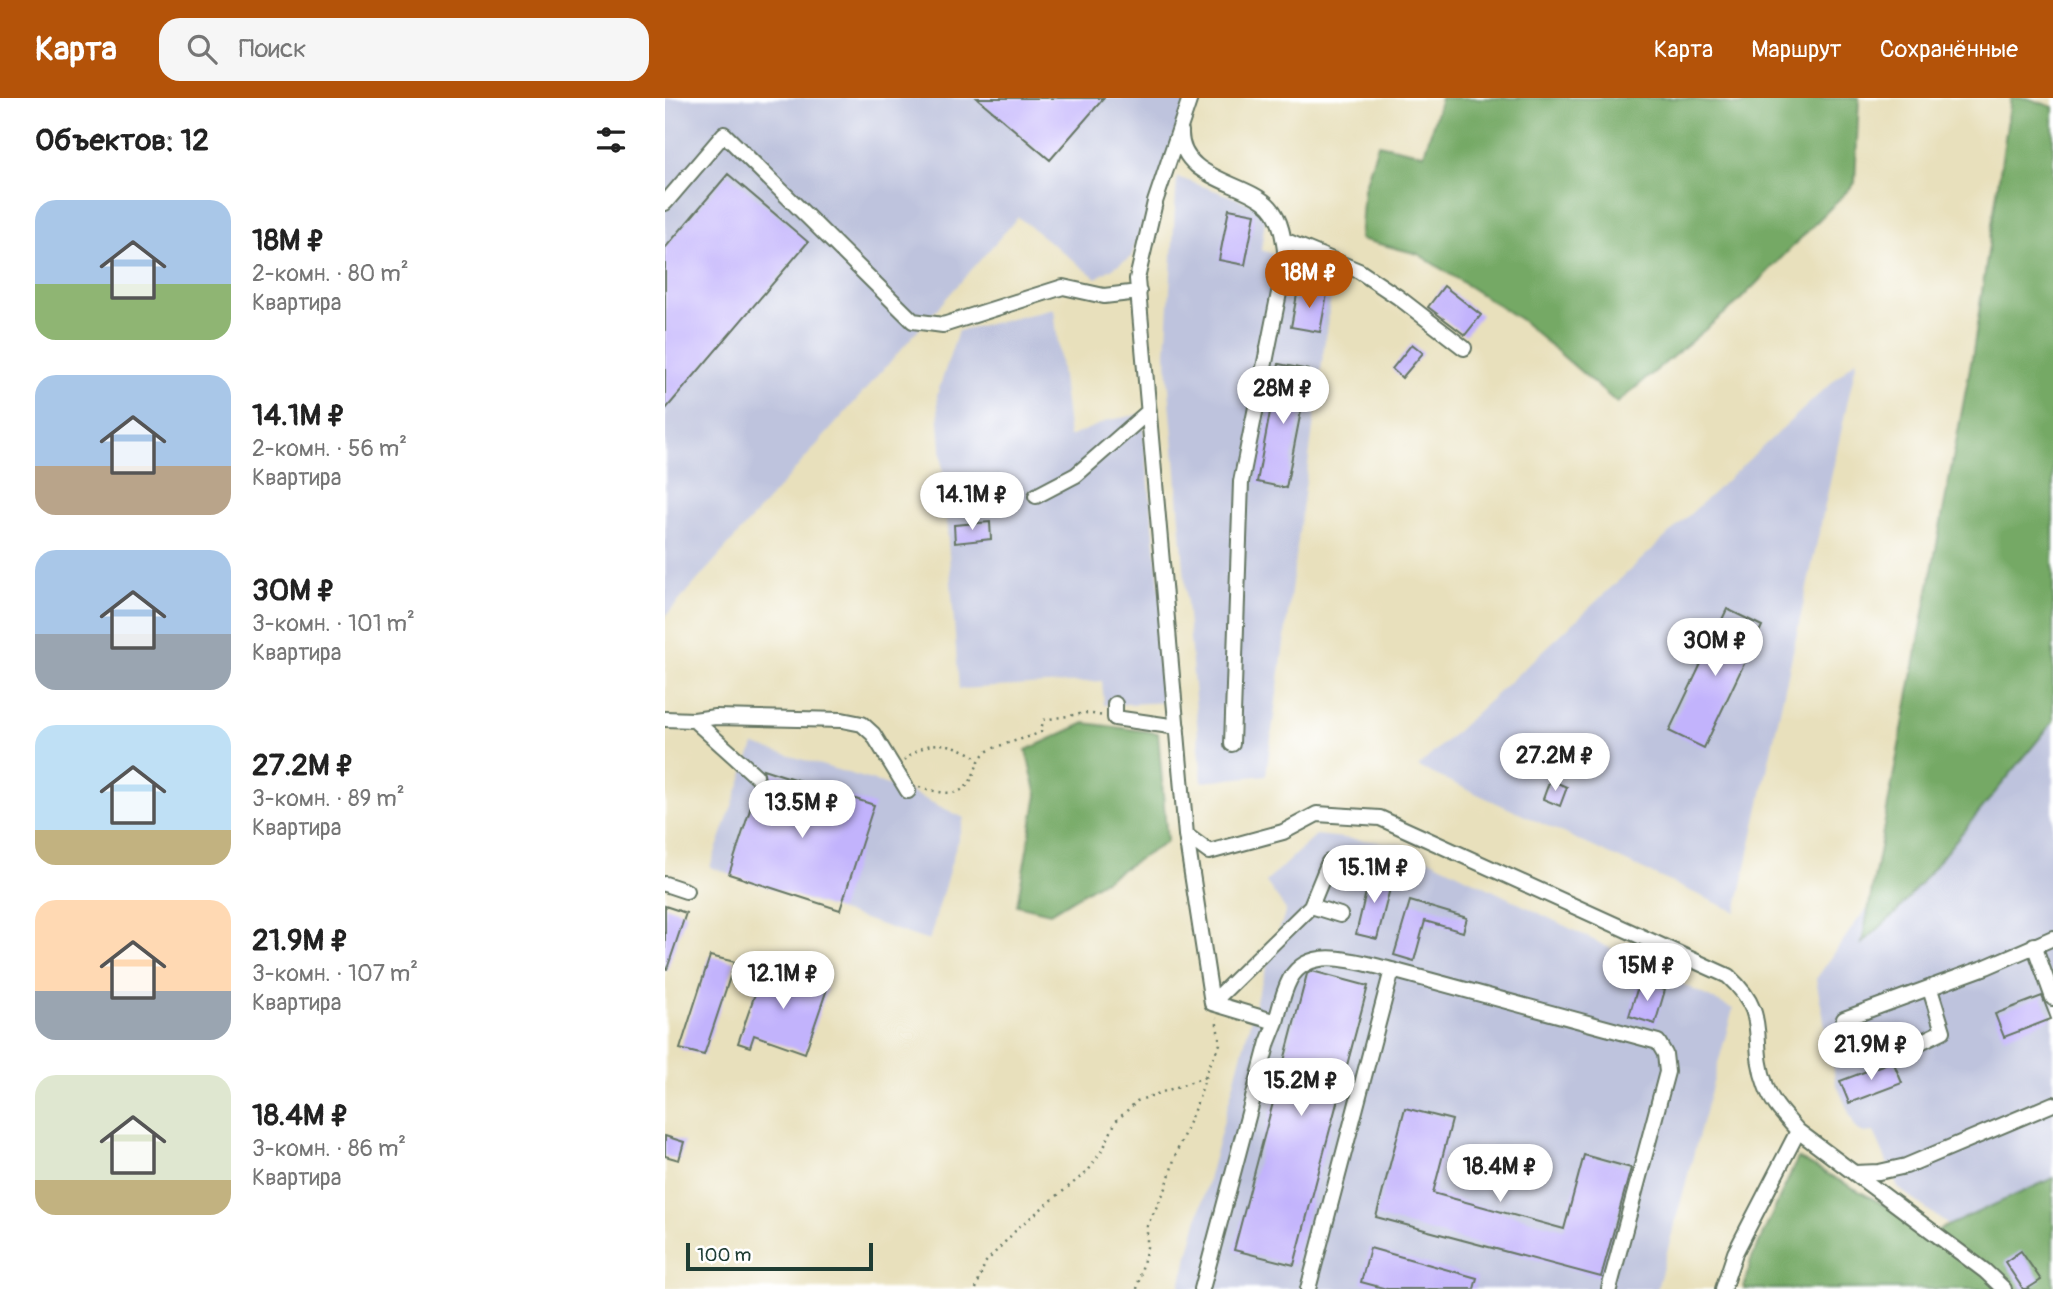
<!DOCTYPE html>
<html lang="ru">
<head>
<meta charset="utf-8">
<style>
	body { margin:0; font-family:Pangolin,sans-serif; background:#f6f6f6; color:#222; height:100vh; display:flex; flex-direction:column; font-size:26px; white-space:nowrap }
	* { box-sizing:border-box; margin:0 }
	p { font-size:23px; color:#767676 }
	.icon { flex:none; width:38px; height:38px; fill:none; stroke:currentColor; stroke-width:2; stroke-linecap:round; stroke-linejoin:round }
	.map { position:relative; flex:1; overflow:hidden }
	.details { display:flex; flex-direction:column; background:#fff; width:665px }
	.details>* { flex:none }
	.scale { position:absolute; left:21px; bottom:18px; width:187px; box-sizing:border-box; padding-left:7px; border:4px solid #1f3d34; border-top:0; font-size:19px; line-height:24px; white-space:nowrap; color:#1f3d34; -webkit-text-stroke:5px #fff; paint-order:stroke }
	.price { position:absolute; translate:-50% -60px; padding:0 16px; border-radius:24px; background:#fff; color:#222; font-size:23px; line-height:46px; filter:drop-shadow(0 2px 4px #0008) }
	.price::after { content:''; position:absolute; left:50%; top:42px; width:21px; height:16px; margin-left:-10px; background:inherit; clip-path:polygon(0 0,100% 0,50% 100%) }
	.price.active { background:#b45309; color:#fff }
	ul { padding:0; list-style:none }
	li { display:flex; align-items:center; gap:21px; height:175px; padding:0 35px }
	li span { display:grid; place-items:center; flex:none; width:196px; height:140px; border-radius:21px; color:#555 }
	li>.icon { margin-inline-start:auto }
	span .icon { width:84px; height:84px; fill:#fffc; stroke-width:1 }
	li b { font-size:30px }
	h2 { display:flex; justify-content:space-between; align-items:center; height:84px; padding:0 35px; font-size:30px }
	header { display:flex; align-items:center; gap:42px; box-sizing:border-box; height:98px; padding:0 35px; background:#b45309; color:#fff }
	header strong { font-size:33px }
	nav { display:flex; gap:38px; margin-inline-start:auto; font-size:24px }
	.search { width:490px; height:63px; background:#f6f6f6; display:flex; align-items:center; gap:18px; box-sizing:border-box; padding:0 24px; border-radius:21px; color:#767676; font-size:26px }
	main { display:flex; flex:1; min-height:0 }
	.map>svg:first-child { display:block }
	.industrial { fill:#bec3dd }
	.forest { fill:#74a965; stroke:#4a734c; stroke-width:2 }
	.building { fill:#c2b3fc }
	.lines { fill:none; stroke-linecap:round; stroke-linejoin:round }
	.minor-casing { stroke:#657664; stroke-width:18 }
	.path { stroke:#657664; stroke-width:2.5; stroke-dasharray:2 5; stroke-linecap:butt }
	.minor { stroke:#fff; stroke-width:14 }
</style>
</head>
<body>
<header>
<strong>Карта</strong>
<div class="search"><svg class="icon" aria-label="search" viewBox="0 0 24 24"><circle cx="10" cy="10" r="6"/><path d="M15 15l6 6"/></svg>Поиск</div>
<nav><a>Карта</a><a>Маршрут</a><a>Сохранённые</a></nav>
</header>
<main>
<section class="details">
<h2>Объектов: 12<svg class="icon" aria-label="filters" viewBox="0 0 24 24"><path d="M4 7h16M4 17h16"/><circle cx="9" cy="7" r="2"/><circle cx="15" cy="17" r="2"/></svg></h2>
<ul>
<li><span style="background:linear-gradient(#a9c7e8 60%,#8fb573 0)"><svg class="icon" aria-label="home" viewBox="0 0 24 24"><path d="M3 11l9-7 9 7M6 9v11h12V9"/></svg></span><div><b>18M ₽</b><p>2-комн. · 80 m²</p><p>Квартира</p></div></li>
<li><span style="background:linear-gradient(#a9c7e8 65%,#b9a48a 0)"><svg class="icon" aria-label="home" viewBox="0 0 24 24"><path d="M3 11l9-7 9 7M6 9v11h12V9"/></svg></span><div><b>14.1M ₽</b><p>2-комн. · 56 m²</p><p>Квартира</p></div></li>
<li><span style="background:linear-gradient(#a9c7e8 60%,#9aa5b1 0)"><svg class="icon" aria-label="home" viewBox="0 0 24 24"><path d="M3 11l9-7 9 7M6 9v11h12V9"/></svg></span><div><b>30M ₽</b><p>3-комн. · 101 m²</p><p>Квартира</p></div></li>
<li><span style="background:linear-gradient(#bfe0f5 75%,#c2b280 0)"><svg class="icon" aria-label="home" viewBox="0 0 24 24"><path d="M3 11l9-7 9 7M6 9v11h12V9"/></svg></span><div><b>27.2M ₽</b><p>3-комн. · 89 m²</p><p>Квартира</p></div></li>
<li><span style="background:linear-gradient(#ffd9b3 65%,#9aa5b1 0)"><svg class="icon" aria-label="home" viewBox="0 0 24 24"><path d="M3 11l9-7 9 7M6 9v11h12V9"/></svg></span><div><b>21.9M ₽</b><p>3-комн. · 107 m²</p><p>Квартира</p></div></li>
<li><span style="background:linear-gradient(#dfe7d0 75%,#c2b280 0)"><svg class="icon" aria-label="home" viewBox="0 0 24 24"><path d="M3 11l9-7 9 7M6 9v11h12V9"/></svg></span><div><b>18.4M ₽</b><p>3-комн. · 86 m²</p><p>Квартира</p></div></li>
</ul>
</section>
<div class="map">
<svg width="1388" height="1191" viewBox="0 0 1388 1191">
	<rect width="100%" height="100%" fill="#fff"/>
	<filter id="ink" filterUnits="userSpaceOnUse"><feTurbulence type="fractalNoise" baseFrequency=".0143" numOctaves="2"/><feDisplacementMap in="SourceGraphic" scale="14" xChannelSelector="R" yChannelSelector="G"/><feConvolveMatrix kernelMatrix="1 2 1 2 8 2 1 2 1" color-interpolation-filters="sRGB"/></filter>
	<filter id="wash" filterUnits="userSpaceOnUse"><feTurbulence type="fractalNoise" baseFrequency=".00686" numOctaves="4" result="noise"/><feDisplacementMap in="SourceGraphic" scale="28" xChannelSelector="R" yChannelSelector="G"/><feGaussianBlur stdDeviation="1.57" result="paint"/><feColorMatrix in="noise" values="0 0 0 0 0 0 0 0 0 0 0 0 0 0 0 0 0 1.4 0 .05"/><feComposite in="paint" operator="in"/></filter>
	<g filter="url(#wash)">
		<rect width="100%" height="100%" fill="#e8e0bc"/>
		<!-- industrial -->
		<path class="industrial" d="M0 0H523L466 159 431 180 353 119 0 519Z
			M512 79 593 108 601 114 596 152 669 176 601 677 537 684 501 255Z
			M389 211 404 339 445 322 477 316 506 604 439 607 437 583 294 591 272 297 293 233Z
			M1192 261 1071 814 753 669Z
			M1388 622V1123L1328 1160 1233 1090 1209 1034 1199 1035 1191 1031 1171 985 1151 881 1194 820 1357 645Z
			M89 647 243 693 299 720 264 843 45 769Z
			M651 737 734 746 1068 911 992 1191H514L592 898 621 812 601 784Z"/>
		<!-- forest -->
		<path class="forest" d="M776 0H1015L1076 7 1091 0H1194L1190 85 1072 205 952 305 856 222 753 156 695 141 699 91 713 46 759 56Z
			M1346 0H1362L1388 9V624L1231 815 1197 845 1308 254Z
			M420 625 493 635 502 744 385 815 352 807 372 697 361 652Z
			M1133 1060 1269 1134 1388 1080V1191H1079L1086 1162Z"/>
		<g id="blocks">
			<!-- building -->
			<path class="building" d="M312 0H439L385 62Z
				M63 76 143 144 0 312V150Z
				M564 111 590 116 580 167 554 162Z
				M779 188 816 217 800 237 763 209Z
				M633 191 662 196 655 234 626 229Z
				M747 246 758 255 737 280 727 271Z
				M614 266 644 272 621 390 592 384Z
				M325 424 326 441 290 445 289 427Z
				M1062 511 1097 528 1039 650 1004 633Z
				M98 671 209 707 175 812 64 776 93 687 100 681Z
				M885 682 902 689 895 708 878 701Z
				M706 773 728 779 712 841 691 836Z
				M745 803 802 820 798 834 760 823 749 863 729 857Z
				M0 808 21 815 2 871H0Z
				M45 858 70 864 39 957 15 951Z
				M99 870 162 891 140 955 89 937 85 949 73 945Z
				M647 873 703 888 629 1167 569 1152 642 876Z
				M974 885 1000 892 990 926 964 918Z
				M1377 898 1386 921 1339 939 1330 916Z
				M1228 963 1237 985 1184 1005 1175 983Z
				M740 1010 787 1022 768 1095 899 1131 919 1057 966 1070 936 1179 711 1119Z
				M0 1038 19 1044 14 1062 0 1058Z
				M705 1150 812 1180 809 1191H722L696 1184Z
				M1356 1153 1376 1182 1362 1191H1358L1340 1164Z"/>
		</g>
	</g>
	<g filter="url(#ink)">
		<use href="#blocks" fill-opacity="0" stroke="#657664" stroke-width="2"/>
		<g class="lines">
			<defs>
				<path id="minor" d="M525 0 490 104 472 181 521 737 544 754 618 734 652 716 715 720 1063 878C1108 919 1083 941 1101 988 1107 1006 1121 1019 1133 1033L1320 1173 1339 1191
					M516 33C514 82 581 83 605 109 617 122 619 144 621 160L576 384 567 646
					M0 105 59 36 248 223 278 227 398 189 439 198 474 194
					M619 142 694 173 733 199 799 250
					M371 398 411 377 484 313
					M450 606V620L512 629
					M0 621 29 622 91 678
					M29 622 50 619 177 622 197 626 208 636 243 693
					M521 737 547 905 611 924C615 909 618 894 625 881 645 845 696 865 727 872L643 1191
					M0 786 21 793
					M646 808 675 817
					M1369 847 1388 900
					M727 872 993 944 1000 956 1002 974 944 1191
					M547 905 646 808 664 764
					M1179 921 1321 869 1388 840
					M1241 951 1278 933 1265 891
					M1189 1075 1214 1074 1241 1068 1388 1006
					M537 1191 603 944 611 924
					M1058 1191 1070 1155 1133 1033"/>
			</defs>
			<!-- minor casing -->
			<use href="#minor" class="minor-casing"/>
			<!-- path -->
			<path class="path" d="M239 663C265 638 287 644 315 661
				M254 689C278 695 299 703 309 675 312 668 314 660 320 655 329 647 362 641 376 634L378 622 421 615 439 618
				M311 1191 320 1165 355 1128 423 1073 439 1049 451 1023 472 1003 540 979
				M472 1191 482 1149V1128L501 1090 510 1058 534 1000 544 967 555 946 551 920"/>
			<!-- minor -->
			<use href="#minor" class="minor"/>
		</g>
	</g>
</svg>
<div class="scale">100 m</div>
<b class="price active" style="left:644px;top:212px">18M ₽</b>
<b class="price" style="left:618px;top:328px">28M ₽</b>
<b class="price" style="left:307px;top:434px">14.1M ₽</b>
<b class="price" style="left:1050px;top:580px">30M ₽</b>
<b class="price" style="left:890px;top:695px">27.2M ₽</b>
<b class="price" style="left:137px;top:742px">13.5M ₽</b>
<b class="price" style="left:709px;top:807px">15.1M ₽</b>
<b class="price" style="left:982px;top:905px">15M ₽</b>
<b class="price" style="left:118px;top:913px">12.1M ₽</b>
<b class="price" style="left:1206px;top:984px">21.9M ₽</b>
<b class="price" style="left:636px;top:1020px">15.2M ₽</b>
<b class="price" style="left:835px;top:1106px">18.4M ₽</b>
</div>
</main>
</body>
</html>
